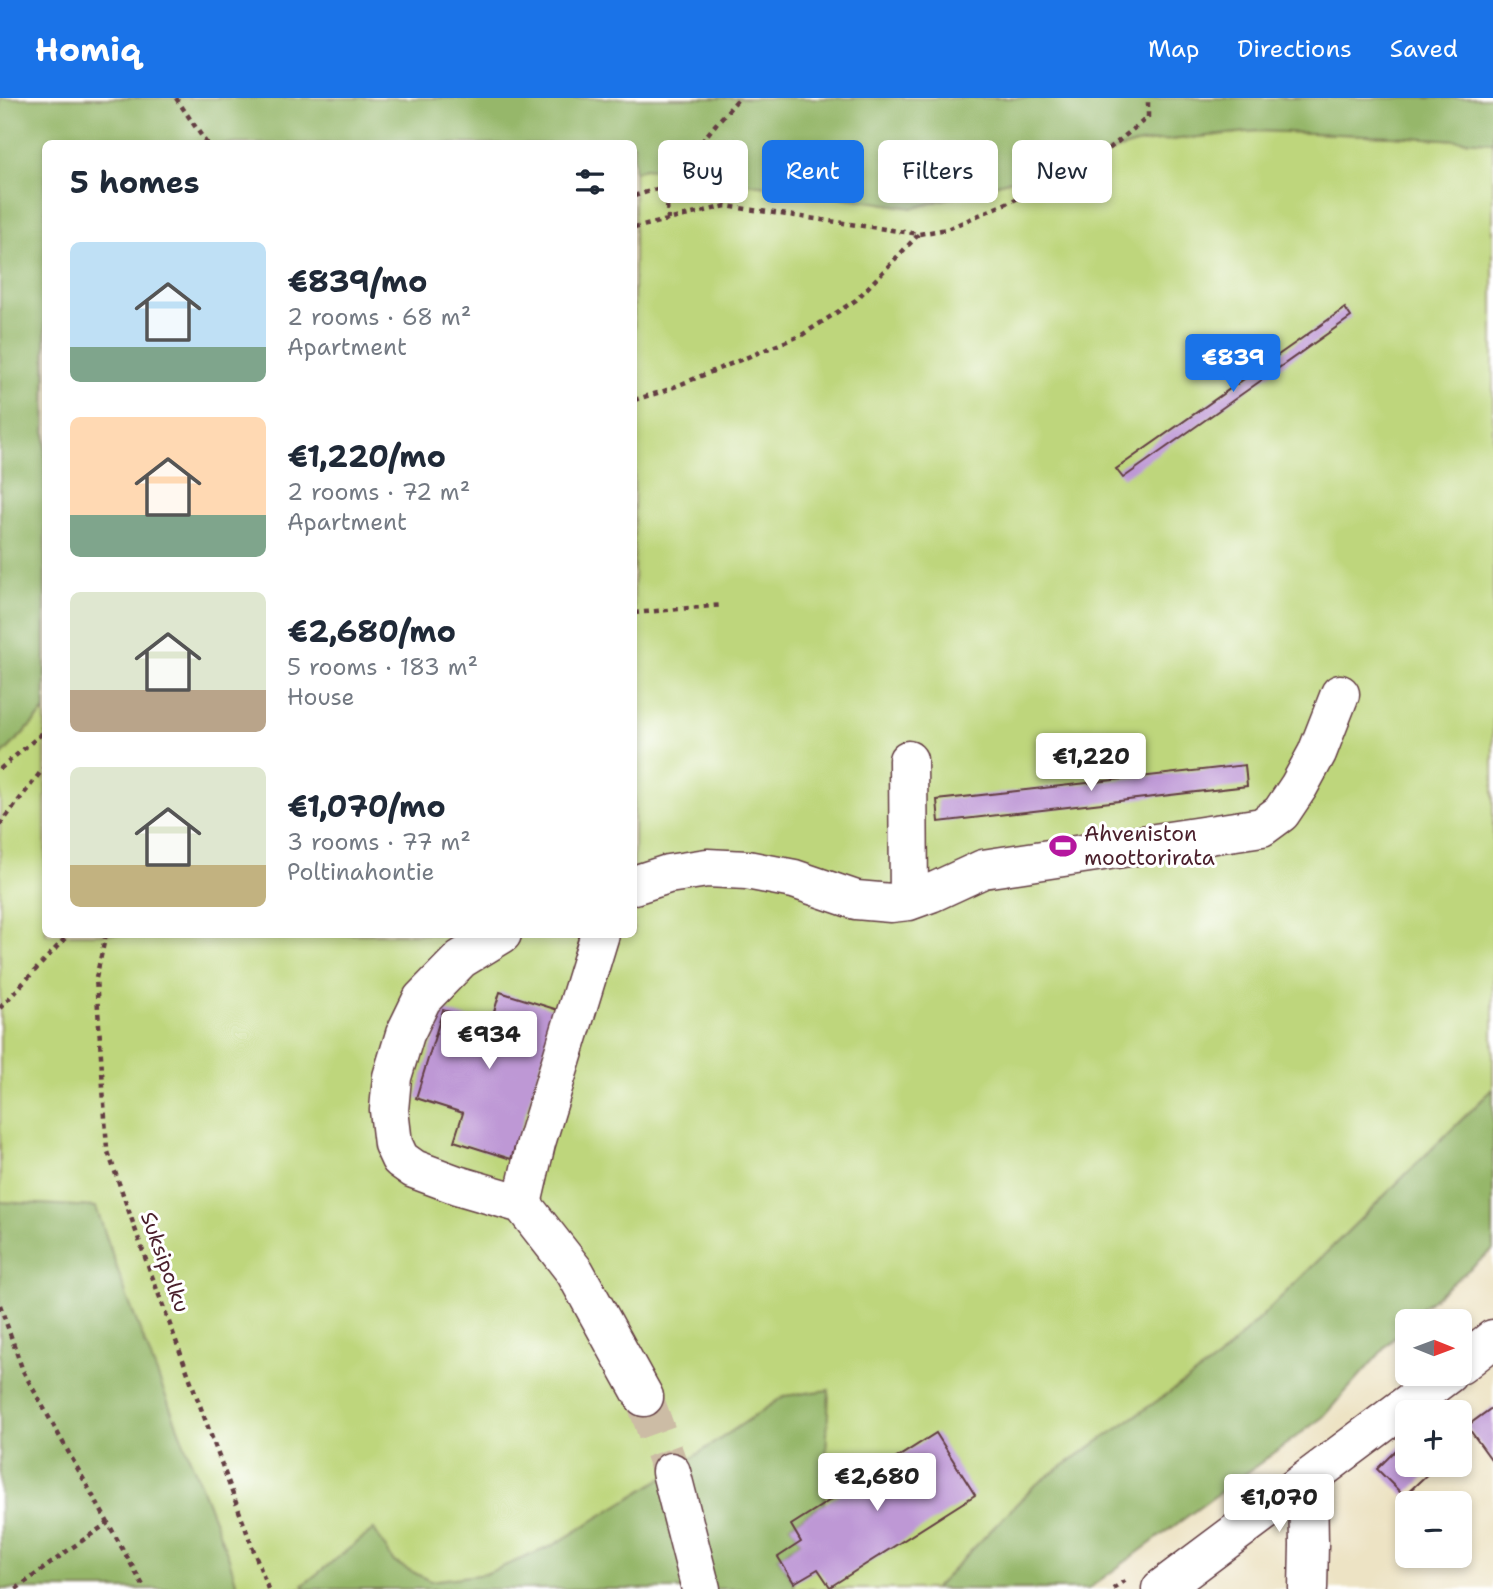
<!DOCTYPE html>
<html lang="en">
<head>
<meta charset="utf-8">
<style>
	body { margin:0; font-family:"Shantell Sans",sans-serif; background:#f6f6f7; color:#1f2937; height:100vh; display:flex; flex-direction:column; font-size:26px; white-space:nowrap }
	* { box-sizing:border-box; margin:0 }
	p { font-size:23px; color:#747a83 }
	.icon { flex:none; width:38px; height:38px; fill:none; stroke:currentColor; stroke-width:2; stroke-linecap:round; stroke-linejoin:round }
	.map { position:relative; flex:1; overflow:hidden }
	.details { position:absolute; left:42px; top:42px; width:595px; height:798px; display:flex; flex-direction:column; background:#fff; border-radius:10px; box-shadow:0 4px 10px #0003 }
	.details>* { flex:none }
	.hud { position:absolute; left:658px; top:42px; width:665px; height:63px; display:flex; gap:14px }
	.needle { width:46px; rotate:91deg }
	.tools { position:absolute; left:1395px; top:1211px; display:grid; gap:14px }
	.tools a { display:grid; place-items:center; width:77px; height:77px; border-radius:10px; background:#fff; box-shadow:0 4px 10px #0003; font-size:35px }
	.price { position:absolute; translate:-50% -60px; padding:0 16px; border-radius:7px; background:#fff; color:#222; font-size:23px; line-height:46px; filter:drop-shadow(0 2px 4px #0008) }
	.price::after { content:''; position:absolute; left:50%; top:42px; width:21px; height:16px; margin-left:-10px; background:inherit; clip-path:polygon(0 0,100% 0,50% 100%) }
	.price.on { background:#1a73e8; color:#fff }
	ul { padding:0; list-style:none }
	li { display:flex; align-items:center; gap:21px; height:175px; padding:0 28px }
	li span { display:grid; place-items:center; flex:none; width:196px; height:140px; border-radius:10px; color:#555 }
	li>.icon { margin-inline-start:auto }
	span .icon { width:84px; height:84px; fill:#fffc; stroke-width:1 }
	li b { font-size:30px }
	h2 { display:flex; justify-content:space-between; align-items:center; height:84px; padding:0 28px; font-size:30px }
	.pill { padding:0 24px; border-radius:10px; background:#fff; box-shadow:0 4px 10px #0003; font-size:24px; line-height:63px }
	.pill.on { background:#1a73e8; color:#fff }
	header { display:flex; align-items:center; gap:42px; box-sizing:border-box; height:98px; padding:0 35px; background:#1a73e8; color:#fff }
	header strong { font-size:33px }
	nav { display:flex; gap:38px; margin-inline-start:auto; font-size:24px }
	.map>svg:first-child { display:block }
	.green { fill:#bed67b; stroke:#847a53; stroke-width:2 }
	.forest { fill:#96b76b; stroke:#706b4b; stroke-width:2 }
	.building { fill:#be98d5 }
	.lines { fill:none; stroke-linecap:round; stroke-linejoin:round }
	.minor-tunnel { stroke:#ccbca5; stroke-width:38; stroke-dasharray:38 19; stroke-linecap:butt }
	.minor-casing { stroke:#623c42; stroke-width:41 }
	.path { stroke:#623c42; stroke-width:4.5; stroke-dasharray:5 5; stroke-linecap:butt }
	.minor { stroke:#fff; stroke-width:38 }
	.labels { text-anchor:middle; stroke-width:6; stroke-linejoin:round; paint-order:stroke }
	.poi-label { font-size:21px; fill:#4a1f2b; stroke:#fff; text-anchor:start }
	.street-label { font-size:21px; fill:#4a1f2b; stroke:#fff }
</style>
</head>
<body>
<header>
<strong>Homiq</strong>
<nav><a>Map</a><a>Directions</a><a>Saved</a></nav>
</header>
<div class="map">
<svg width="1493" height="1491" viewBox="0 0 1493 1491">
	<rect width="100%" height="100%" fill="#fff"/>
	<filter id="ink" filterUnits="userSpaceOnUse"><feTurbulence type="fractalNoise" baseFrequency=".0143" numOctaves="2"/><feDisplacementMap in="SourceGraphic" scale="14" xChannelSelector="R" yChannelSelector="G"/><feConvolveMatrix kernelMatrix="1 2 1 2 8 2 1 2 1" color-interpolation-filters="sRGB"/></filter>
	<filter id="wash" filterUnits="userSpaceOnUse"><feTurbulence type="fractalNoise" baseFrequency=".00686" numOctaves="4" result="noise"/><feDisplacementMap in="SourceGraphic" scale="28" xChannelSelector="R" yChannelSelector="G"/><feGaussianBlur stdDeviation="1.57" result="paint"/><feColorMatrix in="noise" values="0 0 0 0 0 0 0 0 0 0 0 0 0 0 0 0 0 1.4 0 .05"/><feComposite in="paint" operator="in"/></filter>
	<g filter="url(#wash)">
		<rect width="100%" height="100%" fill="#ede3c4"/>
		<!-- green -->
		<path class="green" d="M1257 33 1392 38 1493 44V991L1218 1261 1034 1388 934 1491H204L0 1140V659L45 613 46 836H634V74L645 70 914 110 1140 45Z"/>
		<!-- forest -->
		<path class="forest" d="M0 0H1493V44L1392 38 1257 33 1140 45 914 110 645 70 634 74V46H46L45 613 0 659Z
			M1493 991V1152L1419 1212 1409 1223H1407V1225L1323 1319 1088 1491H934L1034 1388 1218 1261Z
			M0 1104 96 1109 127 1199 229 1460 238 1491H0Z
			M829 1292 824 1406 791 1427 801 1444 778 1459 794 1485V1491H306L303 1487 374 1431 394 1464 430 1483 485 1476 552 1448 659 1382 784 1298Z"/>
		<g id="blocks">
			<!-- building -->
			<path class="building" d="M1345 210 1351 219 1123 380 1116 371Z
				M1245 667 1247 688 939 724 937 702Z
				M500 894 558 912 511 1061 454 1043 463 1015 416 1000 443 912 490 927Z
				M1493 1309V1364L1467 1328Z
				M936 1335 975 1397 830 1489 818 1471 794 1485 778 1459 801 1444 791 1427Z
				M1406 1342 1407 1367H1429L1433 1371 1404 1398 1377 1371Z"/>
		</g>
	</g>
	<g filter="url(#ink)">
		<use href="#blocks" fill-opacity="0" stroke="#623c42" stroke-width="2"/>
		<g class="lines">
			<!-- minor-tunnel -->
			<path class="minor-tunnel" d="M644 1299 671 1374"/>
			<defs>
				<path id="minor" d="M908 662 909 803
					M634 787 668 776 707 770 747 772 794 781 856 802 891 805 909 803 931 795 983 771 1262 729 1281 715 1299 688 1317 655 1340 596
					M502 836 461 861 422 901 405 936 392 979 389 1012 393 1046 400 1061 414 1071 457 1087 522 1106 575 1174 644 1299
					M522 1106 536 1045 600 836
					M1460 1267 1493 1241
					M671 1374 701 1491
					M1308 1382 1309 1447 1308 1491
					M1161 1491 1448 1276"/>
			</defs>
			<!-- minor casing -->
			<use href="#minor" class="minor-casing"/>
			<!-- path -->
			<path class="path" d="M176 0 207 46
				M666 88 668 122
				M634 98 666 88 716 26 739 0
				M634 130 726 108 919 136 947 131 1083 72 1148 19V0
				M634 302 664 293 802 237 856 202 919 136
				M634 515 723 507
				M0 671 46 632
				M0 727 46 667
				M106 836 96 880 107 1051 146 1162 268 1491
				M0 910 69 836
				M0 1207 23 1273 145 1491
				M16 1491 70 1451 108 1425
				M1113 1491 1129 1480"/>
			<!-- minor -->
			<use href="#minor" class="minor"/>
		</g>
	</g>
	<!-- icons -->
	<defs>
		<symbol id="stadium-bare" viewBox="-9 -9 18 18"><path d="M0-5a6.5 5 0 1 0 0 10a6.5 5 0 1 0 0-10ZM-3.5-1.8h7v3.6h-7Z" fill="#b5179e" stroke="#fff" stroke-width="2.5" paint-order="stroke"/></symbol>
	</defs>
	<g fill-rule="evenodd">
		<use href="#stadium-bare" x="1044" y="729" width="38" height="38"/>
	</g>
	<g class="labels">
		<!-- poi labels -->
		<g class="poi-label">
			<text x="1084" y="743">Ahveniston<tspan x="1084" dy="24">moottorirata</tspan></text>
		</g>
		<!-- street labels -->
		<g class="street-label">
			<text transform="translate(165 1164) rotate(70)" y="7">Suksipolku</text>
		</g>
	</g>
</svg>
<div class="tools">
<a><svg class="needle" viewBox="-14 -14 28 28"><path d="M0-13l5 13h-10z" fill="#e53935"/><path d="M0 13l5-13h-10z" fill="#747a83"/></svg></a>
<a>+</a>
<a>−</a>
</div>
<b class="price on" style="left:1233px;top:296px">€839</b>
<b class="price" style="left:1091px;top:695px">€1,220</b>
<b class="price" style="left:489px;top:973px">€934</b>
<b class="price" style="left:877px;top:1415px">€2,680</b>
<b class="price" style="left:1279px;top:1436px">€1,070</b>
<div class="hud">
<a class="pill">Buy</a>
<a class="pill on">Rent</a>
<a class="pill">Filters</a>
<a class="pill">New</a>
</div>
<section class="details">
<h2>5 homes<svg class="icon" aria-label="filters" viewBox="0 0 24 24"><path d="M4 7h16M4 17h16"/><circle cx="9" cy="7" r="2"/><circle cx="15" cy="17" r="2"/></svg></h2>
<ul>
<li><span style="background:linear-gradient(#bfe0f5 75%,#7fa58c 0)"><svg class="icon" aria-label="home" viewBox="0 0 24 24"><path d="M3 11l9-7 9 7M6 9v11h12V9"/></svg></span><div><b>€839/mo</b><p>2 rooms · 68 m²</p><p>Apartment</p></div></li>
<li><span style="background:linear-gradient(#ffd9b3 70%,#7fa58c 0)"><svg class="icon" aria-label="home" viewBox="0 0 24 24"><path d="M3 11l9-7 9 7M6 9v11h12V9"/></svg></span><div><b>€1,220/mo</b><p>2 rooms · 72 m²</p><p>Apartment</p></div></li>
<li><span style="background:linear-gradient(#dfe7d0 70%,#b9a48a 0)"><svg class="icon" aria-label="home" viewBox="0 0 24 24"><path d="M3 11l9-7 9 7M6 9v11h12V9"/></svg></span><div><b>€2,680/mo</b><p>5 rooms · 183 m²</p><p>House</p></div></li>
<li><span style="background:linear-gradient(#dfe7d0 70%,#c2b280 0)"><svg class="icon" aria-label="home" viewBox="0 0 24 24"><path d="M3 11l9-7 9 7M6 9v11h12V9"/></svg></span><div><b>€1,070/mo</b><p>3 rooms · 77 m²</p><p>Poltinahontie</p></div></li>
</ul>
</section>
</div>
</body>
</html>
